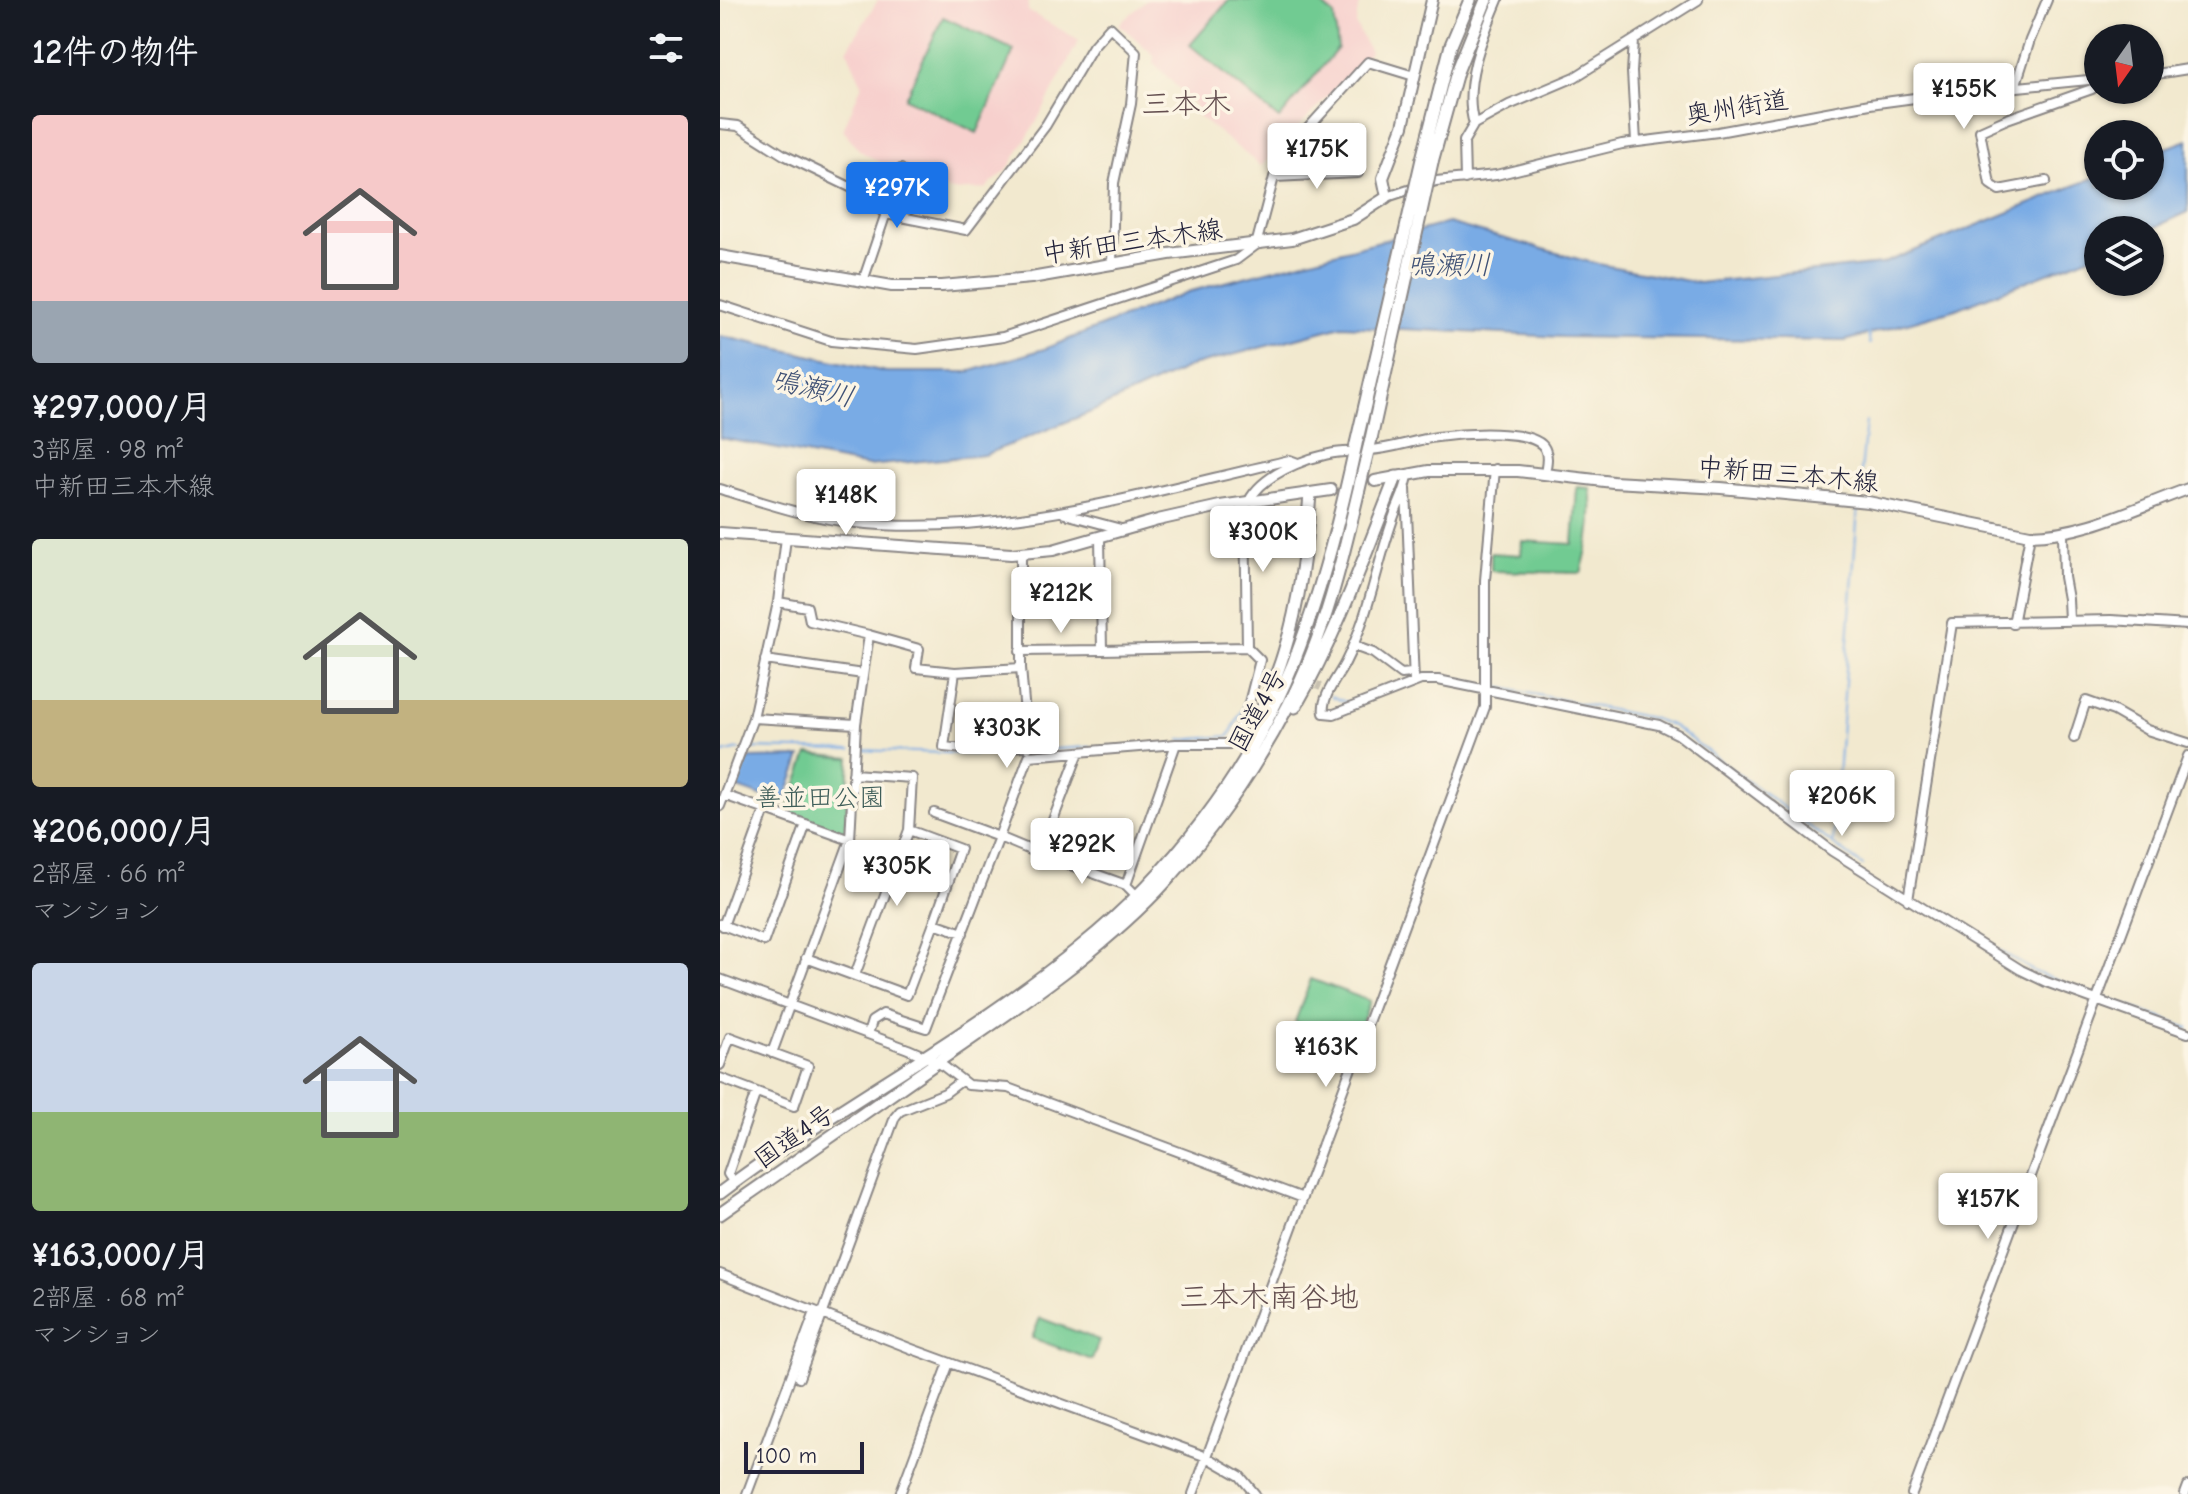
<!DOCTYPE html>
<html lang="ja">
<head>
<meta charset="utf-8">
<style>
	body { margin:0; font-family:"Comic Neue","Klee One",sans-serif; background:#242831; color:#f1f3f6; height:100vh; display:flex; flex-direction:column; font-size:30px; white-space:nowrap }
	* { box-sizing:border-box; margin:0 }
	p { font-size:26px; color:#9ea1a6 }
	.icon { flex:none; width:44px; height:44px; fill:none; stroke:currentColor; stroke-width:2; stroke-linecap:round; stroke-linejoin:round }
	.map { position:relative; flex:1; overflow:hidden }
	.panel { display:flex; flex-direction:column; background:#171b24; width:720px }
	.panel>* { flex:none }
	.needle { width:52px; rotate:194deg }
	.controls { position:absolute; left:1364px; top:24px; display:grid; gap:16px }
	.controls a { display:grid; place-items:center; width:80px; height:80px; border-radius:50%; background:#171b24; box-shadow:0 2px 6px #0004; font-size:40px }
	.scale { position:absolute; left:24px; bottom:20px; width:120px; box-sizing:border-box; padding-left:8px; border:4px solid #22223b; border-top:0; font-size:22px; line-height:28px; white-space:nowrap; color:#22223b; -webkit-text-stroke:6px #fcf5e5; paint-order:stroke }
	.price { position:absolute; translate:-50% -68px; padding:0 18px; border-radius:8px; background:#fff; color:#222; font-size:26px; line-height:52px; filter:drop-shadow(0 2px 4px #0008) }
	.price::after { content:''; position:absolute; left:50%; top:48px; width:24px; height:18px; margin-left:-12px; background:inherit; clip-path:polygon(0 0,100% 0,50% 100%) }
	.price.current { background:#1a73e8; color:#fff }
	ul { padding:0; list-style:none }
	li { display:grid; align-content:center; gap:16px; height:424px; padding:0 32px }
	li span { display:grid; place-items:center; height:248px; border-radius:8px; color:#555 }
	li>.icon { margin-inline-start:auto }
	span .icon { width:144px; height:144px; fill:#fffc; stroke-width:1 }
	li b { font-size:34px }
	h2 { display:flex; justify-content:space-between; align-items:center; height:96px; padding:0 32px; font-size:34px }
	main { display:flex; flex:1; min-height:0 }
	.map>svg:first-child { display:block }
	.built { fill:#f7d0cd }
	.green { fill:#71cb92; stroke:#4a7666; stroke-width:2 }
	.water { fill:#79abe5; stroke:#4e6690; stroke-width:2 }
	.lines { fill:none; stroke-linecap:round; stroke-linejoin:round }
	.stream { stroke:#79abe5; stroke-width:2 }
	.minor-tunnel { stroke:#c8c1b1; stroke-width:8; stroke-dasharray:8 4; stroke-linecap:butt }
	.minor-casing { stroke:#8a8685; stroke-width:12 }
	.major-casing { stroke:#8a8685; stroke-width:14 }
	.highway-casing { stroke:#8a8685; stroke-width:15 }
	.minor { stroke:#fff; stroke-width:8 }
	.major { stroke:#fff; stroke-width:10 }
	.highway { stroke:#fff; stroke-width:11 }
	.highway-bridge-casing { stroke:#8a8685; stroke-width:15; stroke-linecap:butt }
	.highway-bridge { stroke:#fff; stroke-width:11 }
	.labels { text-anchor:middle; stroke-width:7; stroke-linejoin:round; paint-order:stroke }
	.street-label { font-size:26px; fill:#22223b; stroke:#fcf5e5 }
	.park-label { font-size:26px; fill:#3e5d59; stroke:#fcf5e5 }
	.water-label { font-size:28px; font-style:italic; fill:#405276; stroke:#fcf5e5 }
	.quarter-label { font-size:30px; fill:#634e4f; stroke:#fcf5e5 }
</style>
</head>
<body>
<main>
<section class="panel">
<h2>12件の物件<svg class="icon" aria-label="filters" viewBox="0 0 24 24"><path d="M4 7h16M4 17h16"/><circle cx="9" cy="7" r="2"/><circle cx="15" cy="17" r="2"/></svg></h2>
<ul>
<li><span style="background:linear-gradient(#f6c9c9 75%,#9aa5b1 0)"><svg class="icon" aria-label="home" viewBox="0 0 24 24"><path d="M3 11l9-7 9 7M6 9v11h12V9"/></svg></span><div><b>¥297,000/月</b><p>3部屋 · 98 m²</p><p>中新田三本木線</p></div></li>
<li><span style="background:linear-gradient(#dfe7d0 65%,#c2b280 0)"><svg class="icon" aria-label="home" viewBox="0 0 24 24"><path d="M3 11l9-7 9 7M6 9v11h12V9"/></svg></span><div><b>¥206,000/月</b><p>2部屋 · 66 m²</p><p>マンション</p></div></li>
<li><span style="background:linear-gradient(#c9d6e8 60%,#8fb573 0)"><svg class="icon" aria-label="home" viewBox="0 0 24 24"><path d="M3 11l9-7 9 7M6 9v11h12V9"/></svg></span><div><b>¥163,000/月</b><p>2部屋 · 68 m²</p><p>マンション</p></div></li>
</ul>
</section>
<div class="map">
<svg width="1468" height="1494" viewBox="0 0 1468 1494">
	<rect width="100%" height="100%" fill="#fcf5e5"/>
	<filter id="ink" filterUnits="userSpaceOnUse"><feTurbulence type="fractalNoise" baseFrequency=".0125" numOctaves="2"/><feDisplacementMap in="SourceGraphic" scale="16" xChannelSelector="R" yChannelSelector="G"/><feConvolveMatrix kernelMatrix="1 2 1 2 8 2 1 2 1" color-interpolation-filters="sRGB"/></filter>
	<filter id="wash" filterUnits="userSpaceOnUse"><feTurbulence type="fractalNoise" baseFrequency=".006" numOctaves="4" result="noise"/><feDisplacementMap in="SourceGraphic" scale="32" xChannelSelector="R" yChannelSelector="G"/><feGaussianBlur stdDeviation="1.8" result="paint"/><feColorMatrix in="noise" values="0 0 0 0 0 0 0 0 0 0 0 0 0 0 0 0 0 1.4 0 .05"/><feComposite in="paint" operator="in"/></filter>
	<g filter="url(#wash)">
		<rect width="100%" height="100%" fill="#f2e9cf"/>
		<!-- built -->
		<path class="built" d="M158 0H309L308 11 359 40 316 123 287 170 265 189 232 191 175 171 140 151 123 130 142 84 127 50Z
			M427 0H643L638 8 636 25 650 52 541 166 475 114 477 108 434 63V55L399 24Z"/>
		<!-- green -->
		<path class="green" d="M509 0H596L614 15 618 48 559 119 470 45Z
			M223 17 294 50 257 133 185 98Z
			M857 487 870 488C874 517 869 546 861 573L771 571V553L801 555 802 541 853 544Z
			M88 754 130 758 125 834 66 813Z
			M591 979 650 1001 634 1044 575 1022Z
			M320 1318 379 1340 372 1360 312 1338Z"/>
		<!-- water -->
		<path class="water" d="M1468 140V212L1429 230H1378V253L1236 309 1125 341 842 337 622 326 471 366 371 412 264 455 148 466 0 438V336L166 372H248L324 349 468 292 728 223 873 263 979 283 1162 264 1378 176V186H1430V154Z
			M81 757 63 804 15 787 23 765 30 758Z"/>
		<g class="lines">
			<!-- stream -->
			<path class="stream" d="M1148 333 1150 344
				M1139 493 1146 421
				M542 668H551
				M701 676H716L762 684
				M768 685 931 718 953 726 1143 866
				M611 696 625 702H633L691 679
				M460 740 509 736 522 710 534 668
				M25 748 131 750
				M137 750 255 754 370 747
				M0 754 19 749
				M1113 843 1138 508
				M1226 918 1315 972 1376 995
				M1382 997 1468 1028"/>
		</g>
	</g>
	<g filter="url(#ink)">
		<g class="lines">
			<!-- minor-tunnel -->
			<path class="minor-tunnel" d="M553 665 601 687"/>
			<defs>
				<path id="minor" d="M914 41 912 72 916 142
					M1430 75 1468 69
					M1295 87 1310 40 1327 0
					M0 124 18 126 64 155 132 188 166 214 246 230 326 125 373 46 390 27 416 52 411 104 394 183 392 265
					M754 124C742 84 763 36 778 0
					M554 177 638 173
					M745 179 744 141 754 124 789 105 855 77 978 0
					M1326 181 1279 190 1270 184 1260 131 1287 119 1372 89 1378 83
					M667 197 716 181 776 175 902 144 998 132 1150 104 1217 95 1378 79
					M143 281 181 169
					M0 305 111 341 197 349 283 337 516 260 536 245 554 177 582 148V135L648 62 694 76
					M649 450C672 449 694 440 717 437 738 434 815 427 825 449 829 457 826 466 825 474
					M688 475C686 492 677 505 672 522 656 569 648 618 625 663 618 677 601 697 604 713L614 714 701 680H718L939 725 959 735 1112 851 1301 970 1326 982 1468 1033
					M686 488 694 682
					M0 489C45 503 89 518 136 523 283 538 428 492 570 460L578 463
					M529 501C544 471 602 450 634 452
					M525 502 527 647
					M345 514 401 529
					M1343 533 1344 577 1348 599 1349 620
					M301 553V668L308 748
					M58 602 87 607 90 621 149 635
					M1293 624 1310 535
					M634 646 653 653 681 674 692 673
					M300 651 382 650
					M45 660 143 674
					M235 672 301 668
					M33 718 136 724
					M1354 738 1366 701 1394 711 1427 730 1468 743
					M359 752 320 854 279 837 309 756 456 744H511L527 711 540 660 527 647 382 650 380 538
					M133 774 192 778 189 830 240 849 214 923 243 933
					M4 795 130 840
					M0 806 33 718 58 602 66 538
					M320 854 406 885 417 896
					M406 885 456 744
					M1188 900 1232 623 1391 620 1468 625
					M0 924 44 941 86 824
					M3 926 45 810
					M86 958 187 995 214 923
					M135 975 189 830
					M0 979 188 1049 218 1062 248 1085 288 1088 583 1198
					M148 1034 152 1021 163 1014 206 1028 279 837 214 813
					M52 1053 130 840 136 724 149 635 199 649 196 668 235 672 224 747 244 749 308 746
					M0 1065 10 1037 88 1066 74 1106 0 1078
					M14 1183 8 1174 36 1092
					M0 1274 192 1349 487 1457 520 1476 535 1494
					M79 1378 175 1117 180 1111 225 1093 241 1081
					M27 1494 95 1312
					M180 1494 229 1363
					M473 1494 765 707V580L775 469
					M1192 1494 1468 756
					M1465 1494 1468 1486"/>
				<path id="major" d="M0 256 172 286H222L311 278 449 254 572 239 633 219 667 197 663 178 683 126 712 0
					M655 481 709 471H798L893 482 1001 488 1148 502 1310 535C1364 535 1417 507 1468 489
					M0 533 291 554 333 550 438 520 500 506 611 490"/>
				<path id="highway" d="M702 159 731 45 750 0
					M712 162 737 72 766 0
					M575 707C617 634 645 555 676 477
					M532 733C543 706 556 680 564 652 580 602 586 546 590 494
					M0 1193C116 1106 247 1039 360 947 451 874 529 773 573 664 601 593 620 519 636 444
					M0 1214C74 1162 148 1110 223 1058 297 1007 374 956 437 891 489 836 534 771 569 704 612 622 629 528 651 439"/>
			</defs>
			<!-- minor casing -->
			<use href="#minor" class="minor-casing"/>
			<!-- major casing -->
			<use href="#major" class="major-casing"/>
			<!-- highway casing -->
			<use href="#highway" class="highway-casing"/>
			<!-- minor -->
			<use href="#minor" class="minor"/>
			<!-- major -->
			<use href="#major" class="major"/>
			<!-- highway -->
			<use href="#highway" class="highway"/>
			<defs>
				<path id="highway-bridge" d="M651 439 712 162
					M636 444 702 159"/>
			</defs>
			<!-- highway-bridge casing -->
			<use href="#highway-bridge" class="highway-bridge-casing"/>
			<!-- highway-bridge -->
			<use href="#highway-bridge" class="highway-bridge"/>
		</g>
	</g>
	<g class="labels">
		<!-- street labels -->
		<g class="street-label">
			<text transform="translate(1017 107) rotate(-9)" y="9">奥州街道</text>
			<text transform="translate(412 241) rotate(-8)" y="9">中新田三本木線</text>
			<text transform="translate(1068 474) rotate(5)" y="9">中新田三本木線</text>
			<text transform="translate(537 710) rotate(-61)" y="9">国道4号</text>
			<text transform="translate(74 1136) rotate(-35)" y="9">国道4号</text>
		</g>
		<!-- park labels -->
		<g class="park-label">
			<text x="100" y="806">善並田公園</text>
		</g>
		<!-- water labels -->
		<g class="water-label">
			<text x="729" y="274">鳴瀬川</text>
			<text transform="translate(93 387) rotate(14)" y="10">鳴瀬川</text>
		</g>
		<!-- quarter labels -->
		<g class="quarter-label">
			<text x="466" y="114">三本木</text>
			<text x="549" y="1307">三本木南谷地</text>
		</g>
	</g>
</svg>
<div class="controls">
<a><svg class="needle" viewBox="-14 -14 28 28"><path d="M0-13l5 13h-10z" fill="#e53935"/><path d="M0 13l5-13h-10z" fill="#9ea1a6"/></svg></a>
<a><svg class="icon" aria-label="locate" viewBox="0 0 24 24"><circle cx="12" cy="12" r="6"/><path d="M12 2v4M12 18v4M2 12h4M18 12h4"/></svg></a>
<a><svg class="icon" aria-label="layers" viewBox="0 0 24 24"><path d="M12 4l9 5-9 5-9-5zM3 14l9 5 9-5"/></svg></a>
</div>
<div class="scale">100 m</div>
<b class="price" style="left:1244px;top:131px">¥155K</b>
<b class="price" style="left:597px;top:191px">¥175K</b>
<b class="price current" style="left:177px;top:230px">¥297K</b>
<b class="price" style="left:126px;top:537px">¥148K</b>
<b class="price" style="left:543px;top:574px">¥300K</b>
<b class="price" style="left:341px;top:635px">¥212K</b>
<b class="price" style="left:287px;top:770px">¥303K</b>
<b class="price" style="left:1122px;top:838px">¥206K</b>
<b class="price" style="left:362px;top:886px">¥292K</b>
<b class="price" style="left:177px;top:908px">¥305K</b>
<b class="price" style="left:606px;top:1089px">¥163K</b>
<b class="price" style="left:1268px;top:1241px">¥157K</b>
</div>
</main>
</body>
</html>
